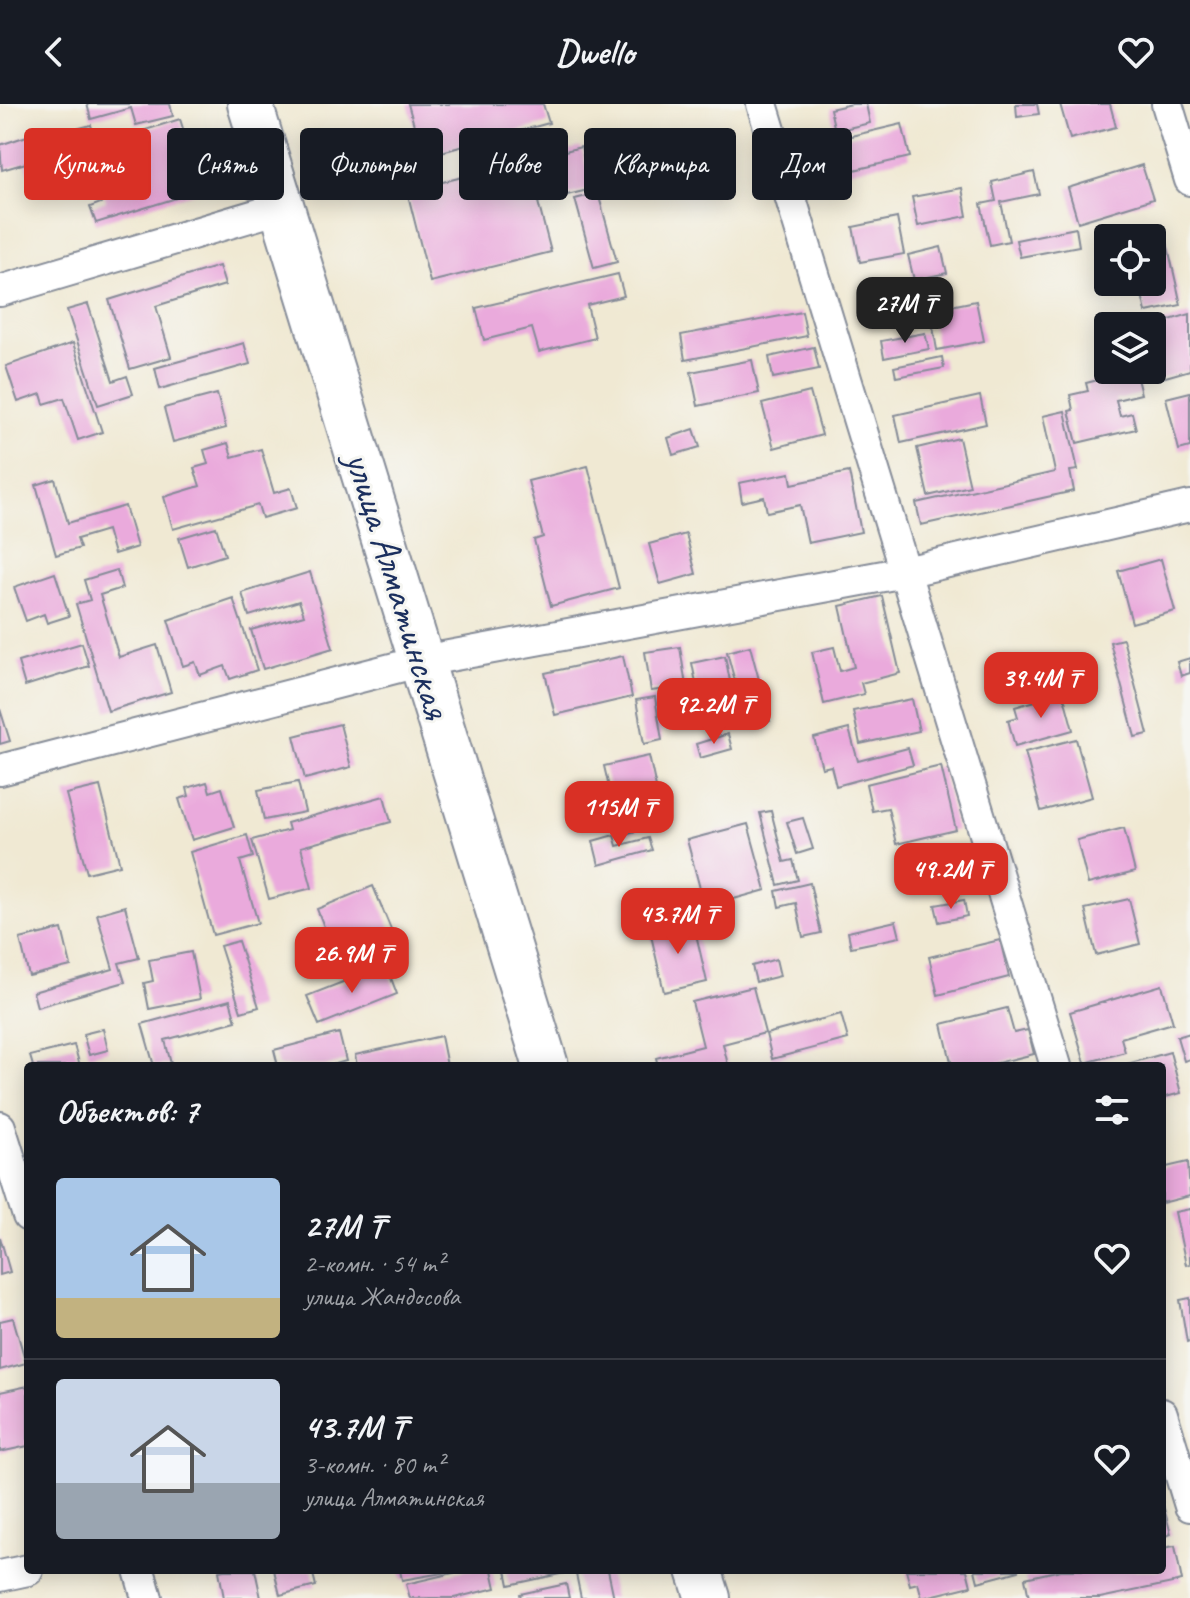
<!DOCTYPE html>
<html lang="ru">
<head>
<meta charset="utf-8">
<style>
	body { margin:0; font-family:Caveat,sans-serif; background:#20242c; color:#f1f3f6; height:100vh; display:flex; flex-direction:column; font-size:30px; white-space:nowrap }
	* { box-sizing:border-box; margin:0 }
	p { font-size:26px; color:#9ea1a6 }
	.icon { flex:none; width:44px; height:44px; fill:none; stroke:currentColor; stroke-width:2; stroke-linecap:round; stroke-linejoin:round }
	.map { position:relative; flex:1; overflow:hidden }
	.sheet { position:absolute; left:24px; top:958px; width:1142px; height:512px; display:flex; flex-direction:column; background:#171b24; border-radius:8px; box-shadow:0 4px 20px #0003 }
	.sheet>* { flex:none }
	.guide { position:absolute; left:24px; top:24px; width:1142px; height:72px; display:flex; gap:16px }
	.buttons { position:absolute; left:1094px; top:120px; display:grid; gap:16px }
	.buttons a { display:grid; place-items:center; width:72px; height:72px; border-radius:8px; background:#171b24; box-shadow:0 4px 20px #0003; font-size:40px }
	.price { position:absolute; translate:-50% -68px; padding:0 18px; border-radius:16px; background:#d93025; color:#fff; font-size:26px; line-height:52px; filter:drop-shadow(0 2px 4px #0008) }
	.price::after { content:''; position:absolute; left:50%; top:48px; width:24px; height:18px; margin-left:-12px; background:inherit; clip-path:polygon(0 0,100% 0,50% 100%) }
	.price.on { background:#222; color:#fff }
	ul { padding:0; list-style:none }
	li { display:flex; align-items:center; gap:24px; height:200px; padding:0 32px }
	li+li { border-top:2px solid #363941 }
	li span { display:grid; place-items:center; flex:none; width:224px; height:160px; border-radius:8px; color:#555 }
	li>.icon { margin-inline-start:auto }
	span .icon { width:96px; height:96px; fill:#fffc; stroke-width:1 }
	li b { font-size:34px }
	h2 { display:flex; justify-content:space-between; align-items:center; height:96px; padding:0 32px; font-size:34px }
	.tag { padding:0 28px; border-radius:8px; background:#171b24; box-shadow:0 4px 20px #0003; font-size:28px; line-height:72px }
	.tag.on { background:#d93025; color:#fff }
	header { display:flex; justify-content:space-between; align-items:center; height:104px; padding:0 32px; background:#171b24; font-size:36px; font-weight:700 }
	.map>svg:first-child { display:block }
	.building { fill:#eaaadc }
	.lines { fill:none; stroke-linecap:round; stroke-linejoin:round }
	.street-casing { stroke:#868c98; stroke-width:34 }
	.secondary-casing { stroke:#868c98; stroke-width:48 }
	.street { stroke:#fff; stroke-width:30 }
	.secondary { stroke:#fff; stroke-width:44 }
	.labels { text-anchor:middle; stroke-width:6; stroke-linejoin:round; paint-order:stroke }
	.street-label { font-size:40px; fill:#1b2f5e; stroke:#f6f6f2 }
</style>
</head>
<body>
<header><svg class="icon" aria-label="back" viewBox="0 0 24 24"><path d="M15 5l-7 7 7 7"/></svg>Dwello<svg class="icon" aria-label="heart" viewBox="0 0 24 24"><path d="M12 20l-8-8c-3-5 5-10 8-4 3-6 11-1 8 4z"/></svg></header>
<div class="map">
<svg width="1190" height="1494" viewBox="0 0 1190 1494">
	<rect width="100%" height="100%" fill="#f6f6f2"/>
	<filter id="ink" filterUnits="userSpaceOnUse"><feTurbulence type="fractalNoise" baseFrequency=".0125" numOctaves="2"/><feDisplacementMap in="SourceGraphic" scale="16" xChannelSelector="R" yChannelSelector="G"/><feConvolveMatrix kernelMatrix="1 2 1 2 8 2 1 2 1" color-interpolation-filters="sRGB"/></filter>
	<filter id="wash" filterUnits="userSpaceOnUse"><feTurbulence type="fractalNoise" baseFrequency=".006" numOctaves="4" result="noise"/><feDisplacementMap in="SourceGraphic" scale="32" xChannelSelector="R" yChannelSelector="G"/><feGaussianBlur stdDeviation="1.8" result="paint"/><feColorMatrix in="noise" values="0 0 0 0 0 0 0 0 0 0 0 0 0 0 0 0 0 1.4 0 .05"/><feComposite in="paint" operator="in"/></filter>
	<g filter="url(#wash)">
		<rect width="100%" height="100%" fill="#f0e9d3"/>
		<g id="blocks">
			<!-- building -->
			<path class="building" d="M87 0H170L173 12 136 21 131 4 91 15Z
				M408 0H543L549 19 423 53Z
				M852 0H866L870 19 835 27 830 5Z
				M1016 0H1037L1039 10 1017 13Z
				M1060 0H1110L1116 23 1070 35Z
				M180 15 202 86 96 119 90 103 106 97 89 44Z
				M902 20 910 53 841 69 834 36Z
				M91 21 95 33 75 39 72 26Z
				M36 29 44 54 30 59 83 45 88 67 32 82 26 59 2 66 0 41Z
				M581 43 592 85 538 98 551 148 430 178 407 87Z
				M1142 61 1153 95 1078 118 1068 84Z
				M1034 68 1039 90 1001 98 1009 137 990 141 981 100 996 97 992 78Z
				M962 84 967 112 918 122 912 93Z
				M598 89 617 158 594 164 575 95Z
				M897 114 904 150 860 158 853 123Z
				M1076 124 1079 142 1020 153 1016 136Z
				M1166 134 1181 201 1146 208 1139 178H1152V137Z
				M941 143 947 169 914 176 908 151Z
				M219 162 225 181 156 202 171 253 130 265 109 196Z
				M618 170 624 192 587 201 595 234 539 248 532 224 484 236 476 204Z
				M918 180 921 196 866 206 863 190Z
				M976 197 984 237 937 246 930 206Z
				M88 200 113 277 127 272 133 290 98 301 67 206Z
				M802 208 807 232 685 256 681 231Z
				M1190 210V266L1155 276 1152 265V221Z
				M925 229 929 245 884 254 881 237Z
				M73 239 102 328 78 336 64 294 44 300 41 290 18 298 6 262Z
				M244 239 250 260 160 285 155 264Z
				M814 243 819 265 773 274 769 253Z
				M942 253 944 264 896 273 894 263Z
				M752 256 759 289 698 302 691 268Z
				M1135 267 1141 290 1116 296 1120 312 1132 309 1136 325 1077 339 1069 307 1073 306 1070 291 1088 287 1086 279Z
				M810 288 822 331 774 344 762 300Z
				M1190 288V343L1179 346 1166 294Z
				M217 290 226 324 173 338 164 304Z
				M980 292 986 320 901 339 895 311Z
				M1065 307 1078 366 1070 367 1074 387 921 421 916 399 1055 368 1043 312Z
				M694 325 700 343 673 351 668 334Z
				M959 334 970 382 928 392 917 344Z
				M228 339 232 353 261 345 274 389 291 384 297 404 262 414 258 401 173 425 164 393 200 382 194 364 208 360 204 346Z
				M588 362 619 484 551 502 534 436 543 433 528 377Z
				M849 368 861 428 808 439 800 401 767 408 764 393 742 398 739 379 790 369 792 380Z
				M55 375 68 419 125 402 137 443 114 450 107 426 77 435 80 444 56 451 36 381Z
				M216 423 225 451 188 463 179 434Z
				M686 430 696 470 660 480 649 440Z
				M1161 455 1175 507 1132 519 1118 467Z
				M117 466 122 484 100 491 119 553 157 541 171 588 108 607 76 500 90 496 84 476Z
				M310 468 333 544 263 565 251 526 304 511 299 497 249 512 242 489Z
				M55 469 69 512 47 519 44 510 26 517 14 483Z
				M882 492 900 569 861 579 864 590 824 600 812 548 834 543 840 567 854 563 840 502Z
				M233 494 257 566 230 575 225 562 200 571 195 558 183 562 168 516Z
				M1123 535 1148 630 1135 633 1110 538Z
				M82 539 89 562 25 582 18 558Z
				M750 542 770 617 747 622 727 548Z
				M680 543 686 582 651 587 645 548Z
				M623 552 632 593 555 611 545 569Z
				M725 552 731 582 698 589 692 559Z
				M1190 554V569L1181 572 1177 558Z
				M1063 589 1073 626 1015 642 1008 616 1018 613 1015 603Z
				M655 593 662 636 644 640 636 596Z
				M912 595 919 627 860 640 853 607Z
				M0 605 10 637 0 640Z
				M340 620 351 663 305 675 294 632Z
				M849 625 858 657 908 644 913 661 836 682 831 662 822 664 814 634Z
				M728 630 732 645 700 654 696 640Z
				M1076 635 1092 693 1041 707 1025 648Z
				M649 652 664 720 620 731 604 662Z
				M941 662 956 726 896 740 888 704 872 707 866 680Z
				M207 678 210 688 222 684 234 723 192 736 179 695 189 692 187 684Z
				M298 678 305 708 264 716 258 686Z
				M100 682 120 761 87 769 66 690Z
				M384 692 391 718 301 743 312 784 269 795 252 736 289 726 287 719Z
				M771 707 784 758 793 756 798 776 778 781 760 709Z
				M803 714 813 745 797 750 787 718Z
				M748 720 766 786 705 803 687 736Z
				M1124 724 1135 768 1088 780 1077 736Z
				M247 731 253 753 240 757 258 819 213 831 190 748Z
				M614 731 617 742 648 734 652 746 599 761 593 737Z
				M956 742 965 773 909 789 900 757Z
				M810 779 821 829 803 833 796 799 779 803 776 787Z
				M373 782 395 835 338 858 317 805Z
				M1129 795 1140 840 1096 851 1085 805Z
				M964 796 967 812 939 818 935 801Z
				M125 802 139 854 119 859 125 878 37 903 33 888 113 865 97 810Z
				M693 817 707 878 664 888 650 827Z
				M896 817 900 833 851 843 848 828Z
				M62 825 71 862 29 872 20 835Z
				M1000 836 1009 873 938 891 929 853Z
				M238 837 259 903 241 908 220 842Z
				M191 848 200 895 149 905 144 879 153 877 149 856Z
				M776 855 780 872 756 878 752 862Z
				M386 861 397 890 319 921 307 892Z
				M1162 881 1173 919 1121 934 1125 948 1085 959 1070 908Z
				M753 883 765 929 723 940 728 961 658 962 656 954 703 942 692 898Z
				M230 896 236 917 165 936 171 960 154 962 142 920Z
				M1007 904 1014 929 1028 926 1034 950 985 962H952L942 920Z
				M841 910 848 935 772 955 766 930Z
				M103 925 108 946 89 951 83 930Z
				M339 929 346 957 329 962H278L274 946Z
				M1190 929V955L1184 957 1177 933Z
				M441 932 447 962H357L355 951Z
				M74 941 80 962H33L30 952Z
				M1170 948 1181 989 1162 994V962H1120Z
				M1188 1058 1190 1092 1162 1099V1064Z
				M1190 1105V1160L1186 1161 1175 1108Z
				M0 1133 10 1168 0 1171Z
				M1190 1194V1237L1187 1238 1180 1196Z
				M13 1214 26 1259 0 1266V1217Z
				M28 1282V1342L0 1348V1288Z
				M1162 1397 1171 1430 1162 1433Z
				M1175 1442 1182 1477 1100 1494H1029L1025 1474 1061 1466H1162V1444Z
				M224 1466H255L261 1494H224L219 1467Z
				M274 1466H312L316 1482 280 1491Z
				M400 1466H448V1468L402 1476Z
				M466 1466H492L496 1484 454 1494H410L406 1480Z
				M506 1466H574V1467L509 1481Z
				M595 1466H608L614 1494H581L576 1470Z
				M906 1466H967L971 1482 922 1494 918 1479 910 1481Z
				M975 1466H1019V1467L978 1478Z
				M566 1480 569 1494H521L520 1490Z"/>
		</g>
	</g>
	<g filter="url(#ink)">
		<use href="#blocks" fill-opacity="0" stroke="#868c98" stroke-width="2"/>
		<g class="lines">
			<defs>
				<path id="street" d="M762 0 1056 962
					M1167 0 1190 76
					M0 187 283 103
					M0 666 422 557 905 468 1190 402
					M0 1023 28 1112
					M1162 1310 1190 1402
					M139 1466 147 1494
					M0 1472 28 1466"/>
				<path id="secondary" d="M250 0 546 962
					M699 1466 708 1494"/>
			</defs>
			<!-- street casing -->
			<use href="#street" class="street-casing"/>
			<!-- secondary casing -->
			<use href="#secondary" class="secondary-casing"/>
			<!-- street -->
			<use href="#street" class="street"/>
			<!-- secondary -->
			<use href="#secondary" class="secondary"/>
		</g>
	</g>
	<g class="labels">
		<!-- street labels -->
		<g class="street-label">
			<text transform="translate(399 481) rotate(73)" y="14">улица Алматинская</text>
		</g>
	</g>
</svg>
<div class="buttons">
<a><svg class="icon" aria-label="locate" viewBox="0 0 24 24"><circle cx="12" cy="12" r="6"/><path d="M12 2v4M12 18v4M2 12h4M18 12h4"/></svg></a>
<a><svg class="icon" aria-label="layers" viewBox="0 0 24 24"><path d="M12 4l9 5-9 5-9-5zM3 14l9 5 9-5"/></svg></a>
</div>
<b class="price on" style="left:905px;top:241px">27M ₸</b>
<b class="price" style="left:1041px;top:616px">39.4M ₸</b>
<b class="price" style="left:714px;top:642px">92.2M ₸</b>
<b class="price" style="left:619px;top:745px">115M ₸</b>
<b class="price" style="left:951px;top:807px">49.2M ₸</b>
<b class="price" style="left:678px;top:852px">43.7M ₸</b>
<b class="price" style="left:352px;top:891px">26.9M ₸</b>
<div class="guide">
<a class="tag on">Купить</a>
<a class="tag">Снять</a>
<a class="tag">Фильтры</a>
<a class="tag">Новое</a>
<a class="tag">Квартира</a>
<a class="tag">Дом</a>
</div>
<section class="sheet">
<h2>Объектов: 7<svg class="icon" aria-label="filters" viewBox="0 0 24 24"><path d="M4 7h16M4 17h16"/><circle cx="9" cy="7" r="2"/><circle cx="15" cy="17" r="2"/></svg></h2>
<ul>
<li><span style="background:linear-gradient(#a9c7e8 75%,#c2b280 0)"><svg class="icon" aria-label="home" viewBox="0 0 24 24"><path d="M3 11l9-7 9 7M6 9v11h12V9"/></svg></span><div><b>27M ₸</b><p>2-комн. · 54 m²</p><p>улица Жандосова</p></div><svg class="icon" aria-label="heart" viewBox="0 0 24 24"><path d="M12 20l-8-8c-3-5 5-10 8-4 3-6 11-1 8 4z"/></svg></li>
<li><span style="background:linear-gradient(#c9d6e8 65%,#9aa5b1 0)"><svg class="icon" aria-label="home" viewBox="0 0 24 24"><path d="M3 11l9-7 9 7M6 9v11h12V9"/></svg></span><div><b>43.7M ₸</b><p>3-комн. · 80 m²</p><p>улица Алматинская</p></div><svg class="icon" aria-label="heart" viewBox="0 0 24 24"><path d="M12 20l-8-8c-3-5 5-10 8-4 3-6 11-1 8 4z"/></svg></li>
</ul>
</section>
</div>
</body>
</html>
